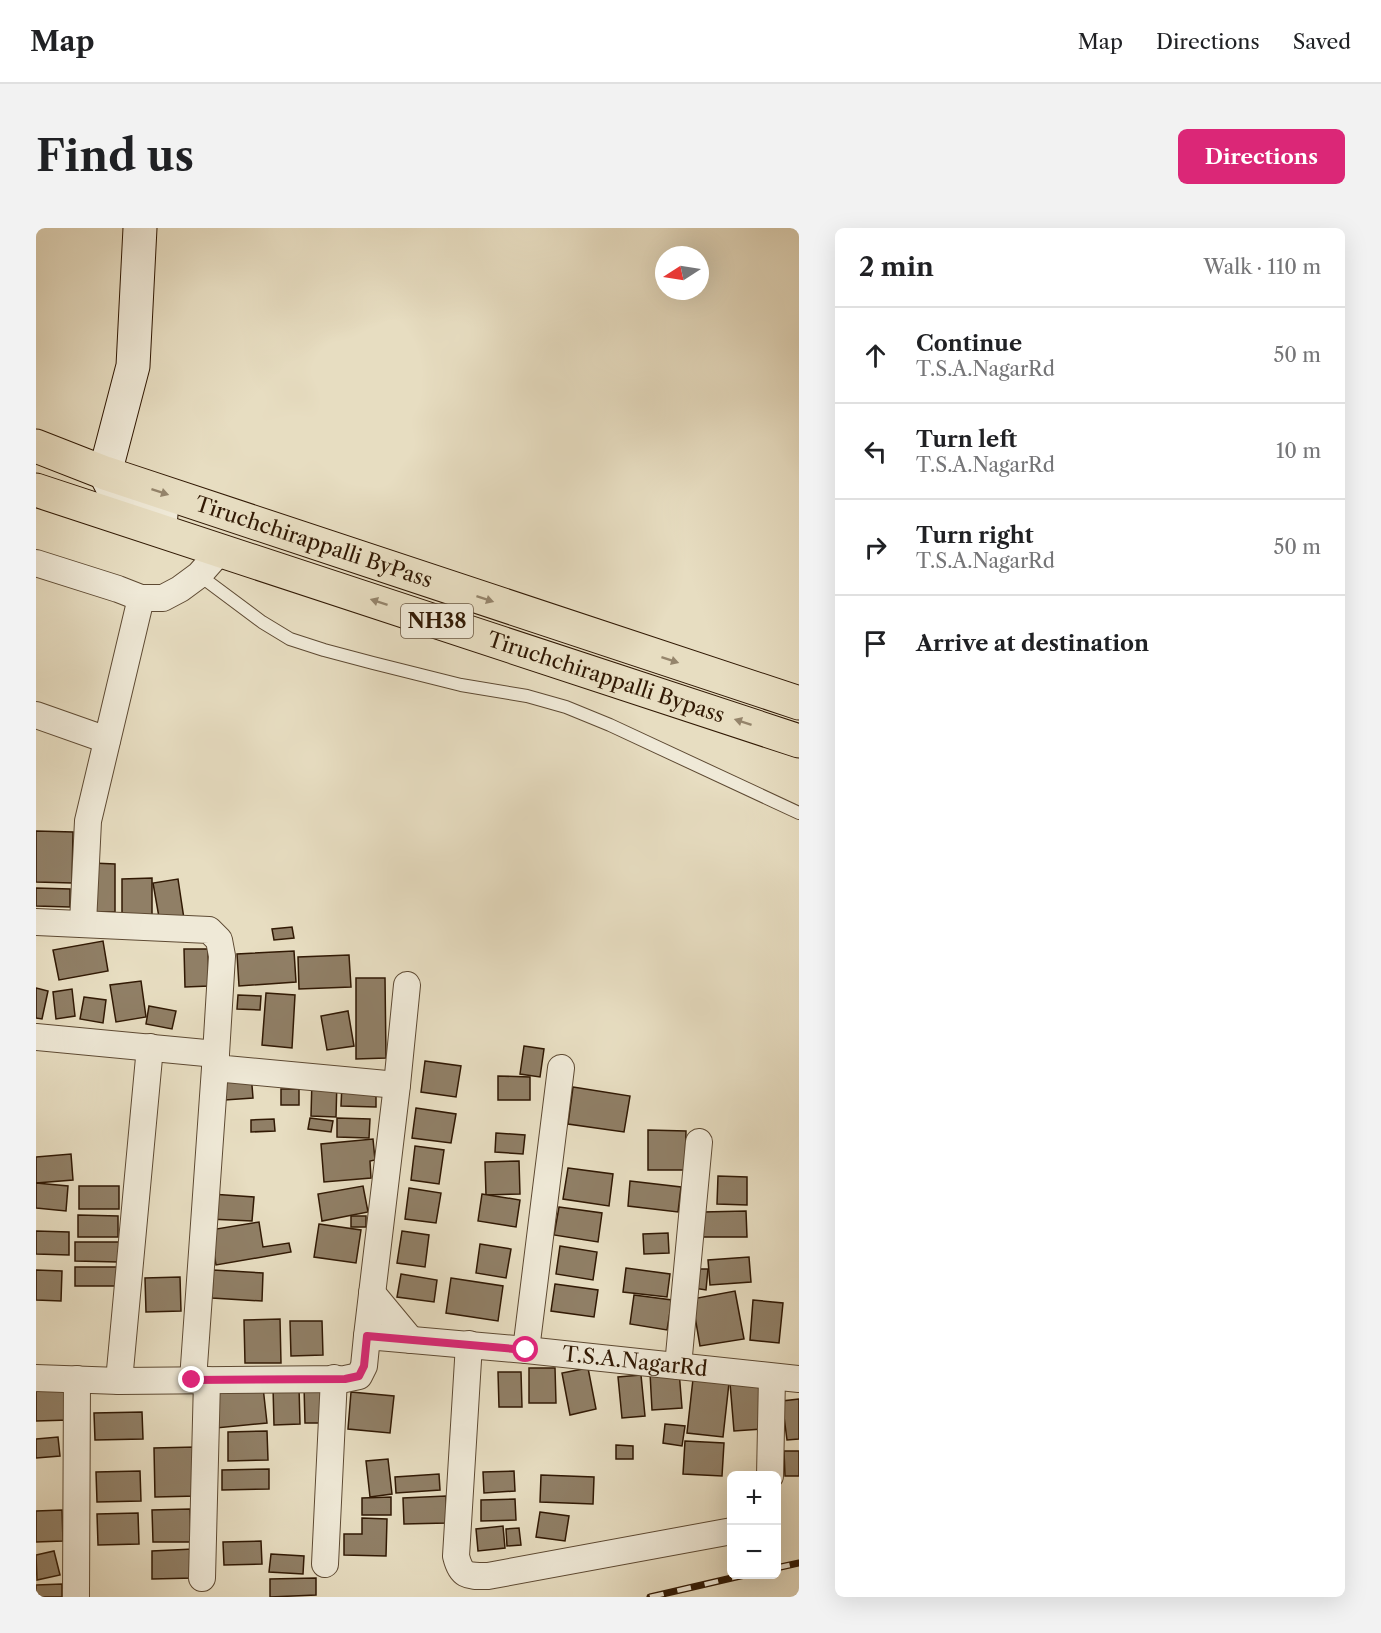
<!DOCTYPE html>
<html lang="en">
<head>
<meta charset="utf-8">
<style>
	:root { --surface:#fff; --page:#f2f2f2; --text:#202124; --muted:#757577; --line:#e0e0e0; --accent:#db2777 }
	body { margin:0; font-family:"Libre Caslon Text",serif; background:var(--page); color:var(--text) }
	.controls { position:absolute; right:18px; bottom:18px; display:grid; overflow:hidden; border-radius:9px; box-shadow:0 6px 24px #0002 }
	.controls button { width:54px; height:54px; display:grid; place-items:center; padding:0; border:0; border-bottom:2px solid var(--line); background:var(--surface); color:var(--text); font:30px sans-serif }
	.compass { position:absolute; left:619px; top:18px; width:54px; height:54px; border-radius:50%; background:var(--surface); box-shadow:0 6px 24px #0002; rotate:258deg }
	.stop { position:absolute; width:18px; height:18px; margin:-14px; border:4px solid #db2777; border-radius:50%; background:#fff }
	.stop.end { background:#db2777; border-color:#fff; box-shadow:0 2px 6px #0008 }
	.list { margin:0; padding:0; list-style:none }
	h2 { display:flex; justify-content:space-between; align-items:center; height:78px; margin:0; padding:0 24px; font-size:26px }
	h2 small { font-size:20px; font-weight:400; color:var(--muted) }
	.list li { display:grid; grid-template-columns:39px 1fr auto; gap:18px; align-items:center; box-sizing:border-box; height:96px; padding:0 24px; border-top:2px solid var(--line) }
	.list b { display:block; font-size:22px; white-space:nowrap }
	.list p { margin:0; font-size:20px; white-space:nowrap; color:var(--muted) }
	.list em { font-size:20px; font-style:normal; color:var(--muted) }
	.icon { flex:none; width:33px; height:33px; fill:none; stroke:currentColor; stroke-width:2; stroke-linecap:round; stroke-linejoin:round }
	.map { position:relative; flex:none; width:763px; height:1369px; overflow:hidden; border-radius:9px }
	header { display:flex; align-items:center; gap:36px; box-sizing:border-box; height:84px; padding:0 30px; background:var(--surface); border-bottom:2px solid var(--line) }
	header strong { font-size:28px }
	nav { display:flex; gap:33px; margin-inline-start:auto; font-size:21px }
	.intro { display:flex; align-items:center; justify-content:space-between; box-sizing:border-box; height:144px; padding:0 36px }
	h1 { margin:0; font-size:42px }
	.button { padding:15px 27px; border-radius:9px; background:var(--accent); color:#fff; font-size:21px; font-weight:700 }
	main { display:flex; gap:36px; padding:0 36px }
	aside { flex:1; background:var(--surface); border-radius:9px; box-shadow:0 6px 24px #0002 }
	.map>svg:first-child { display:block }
	.building { fill:#907f66; stroke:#311904; stroke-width:1.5 }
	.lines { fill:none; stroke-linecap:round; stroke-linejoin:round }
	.lane-casing { stroke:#5e4a33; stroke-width:14 }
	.street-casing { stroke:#5e4a33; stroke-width:28 }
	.secondary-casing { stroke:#311904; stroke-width:35 }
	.highway-casing { stroke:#311904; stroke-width:35 }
	.lane { stroke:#efe9d7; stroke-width:12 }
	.street { stroke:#efe9d7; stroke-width:26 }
	.secondary { stroke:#efe9d7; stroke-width:33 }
	.highway { stroke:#e7ddc1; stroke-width:33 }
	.rail-casing { stroke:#311904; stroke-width:7 }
	.rail { stroke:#efe9d7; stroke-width:4.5; stroke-dasharray:14; stroke-linecap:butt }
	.oneway { fill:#95856c }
	.route { stroke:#db2777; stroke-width:8 }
	.labels { text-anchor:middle; stroke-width:4.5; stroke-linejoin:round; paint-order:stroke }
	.shield { fill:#efe9d7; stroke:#6a5743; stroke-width:1.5 }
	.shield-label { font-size:20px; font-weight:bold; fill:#311904 }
	.street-label { font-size:21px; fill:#311904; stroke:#efe9d7 }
</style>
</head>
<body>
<header>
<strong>Map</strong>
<nav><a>Map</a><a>Directions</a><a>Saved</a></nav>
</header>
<div class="intro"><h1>Find us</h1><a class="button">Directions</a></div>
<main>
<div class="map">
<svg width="763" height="1369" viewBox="0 0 763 1369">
	<rect width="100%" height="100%" fill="#e7ddc1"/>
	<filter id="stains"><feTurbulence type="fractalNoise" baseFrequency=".00333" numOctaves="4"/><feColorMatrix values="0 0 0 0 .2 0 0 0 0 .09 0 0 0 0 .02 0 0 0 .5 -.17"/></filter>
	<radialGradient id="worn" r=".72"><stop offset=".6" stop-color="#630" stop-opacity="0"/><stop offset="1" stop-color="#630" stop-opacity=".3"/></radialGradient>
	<g class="building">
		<path d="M 0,603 L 37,604 L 36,655 L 0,654 Z"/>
		<path d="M 56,635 L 79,636 L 79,684 L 56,684 Z"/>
		<path d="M 116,650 L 116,687 L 86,687 L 86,651 Z"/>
		<path d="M 142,651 L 148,691 L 124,695 L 117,655 Z"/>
		<path d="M 0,660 L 34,661 L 34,679 L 0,678 Z"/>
		<path d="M 256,699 L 258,710 L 238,712 L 236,701 Z"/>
		<path d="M 67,713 L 72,743 L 23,752 L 17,722 Z"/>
		<path d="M 148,721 L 172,721 L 173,758 L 149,759 Z"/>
		<path d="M 258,723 L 260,754 L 203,758 L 201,726 Z"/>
		<path d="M 313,727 L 315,759 L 263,761 L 262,729 Z"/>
		<path d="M 320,750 L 349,750 L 350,830 L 320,831 Z"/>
		<path d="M 105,753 L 110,789 L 80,794 L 74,757 Z"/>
		<path d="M 0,760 L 12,763 L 6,791 L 0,790 Z"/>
		<path d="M 36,761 L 39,788 L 20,791 L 17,764 Z"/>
		<path d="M 230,765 L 259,767 L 256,820 L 226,817 Z"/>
		<path d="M 202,767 L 225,768 L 224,782 L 201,781 Z"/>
		<path d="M 48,769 L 70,772 L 67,795 L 44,791 Z"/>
		<path d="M 113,778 L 140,783 L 136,801 L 110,796 Z"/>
		<path d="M 312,783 L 318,818 L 291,822 L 285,788 Z"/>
		<path d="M 488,818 L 508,821 L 504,849 L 484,846 Z"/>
		<path d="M 389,833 L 425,838 L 420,869 L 385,864 Z"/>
		<path d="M 215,845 L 217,870 L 189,872 L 187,847 Z"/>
		<path d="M 462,848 L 494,849 L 494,872 L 462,872 Z"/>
		<path d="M 276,851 L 301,852 L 300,889 L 275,888 Z"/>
		<path d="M 306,856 L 340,857 L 340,879 L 305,878 Z"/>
		<path d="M 537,859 L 594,868 L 588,904 L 532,896 Z"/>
		<rect x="245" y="861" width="18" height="16"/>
		<path d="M 380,880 L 420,886 L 415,915 L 376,910 Z"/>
		<path d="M 274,890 L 297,893 L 295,904 L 272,901 Z"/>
		<path d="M 301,890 L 334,891 L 333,910 L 301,909 Z"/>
		<path d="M 238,891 L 239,903 L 215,904 L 215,892 Z"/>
		<path d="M 612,902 L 650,903 L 649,942 L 612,942 Z"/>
		<path d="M 460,905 L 489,907 L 487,926 L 459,924 Z"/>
		<path d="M 337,911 L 339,932 L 334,933 L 335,950 L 288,954 L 285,916 Z"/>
		<path d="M 379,918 L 408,922 L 403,956 L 375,952 Z"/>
		<path d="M 35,926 L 37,952 L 0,955 L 0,929 Z"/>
		<path d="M 483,933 L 484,966 L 450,967 L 449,934 Z"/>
		<path d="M 532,940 L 577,946 L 573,978 L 527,971 Z"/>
		<path d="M 682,948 L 711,949 L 711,977 L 681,976 Z"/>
		<path d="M 594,953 L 645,959 L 642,984 L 592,978 Z"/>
		<path d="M 0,955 L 32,958 L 30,983 L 0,980 Z"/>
		<rect x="43" y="958" width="40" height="23"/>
		<path d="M 327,958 L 332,984 L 286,993 L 282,966 Z"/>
		<path d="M 373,960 L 405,965 L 400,995 L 369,991 Z"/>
		<path d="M 175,966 L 218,969 L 216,993 L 173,991 Z"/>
		<path d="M 446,966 L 484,972 L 480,999 L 442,993 Z"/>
		<path d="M 523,979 L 566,985 L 562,1014 L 518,1007 Z"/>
		<path d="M 710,983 L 711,1009 L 667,1009 L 667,984 Z"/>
		<path d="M 42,987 L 82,988 L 82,1009 L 42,1009 Z"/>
		<rect x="315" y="988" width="15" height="11"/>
		<path d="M 223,994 L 227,1019 L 253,1015 L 255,1024 L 180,1037 L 174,1002 Z"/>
		<path d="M 283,996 L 325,1002 L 320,1035 L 278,1029 Z"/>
		<path d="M 0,1003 L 33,1004 L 33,1027 L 0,1026 Z"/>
		<path d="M 366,1003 L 393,1007 L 389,1039 L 361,1035 Z"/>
		<path d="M 632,1005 L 633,1025 L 608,1026 L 607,1006 Z"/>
		<path d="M 39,1014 L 83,1014 L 82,1034 L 39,1033 Z"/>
		<path d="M 444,1016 L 475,1021 L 470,1050 L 440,1045 Z"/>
		<path d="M 524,1018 L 561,1024 L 557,1052 L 520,1046 Z"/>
		<path d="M 713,1029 L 715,1054 L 674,1057 L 672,1032 Z"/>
		<path d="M 39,1039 L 83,1039 L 82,1058 L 39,1058 Z"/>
		<path d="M 590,1040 L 634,1046 L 631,1069 L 587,1064 Z"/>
		<path d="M 659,1041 L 672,1041 L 670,1062 L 658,1060 Z"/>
		<path d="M 0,1042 L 26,1043 L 25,1073 L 0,1072 Z"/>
		<path d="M 177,1042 L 227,1045 L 226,1073 L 176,1070 Z"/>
		<path d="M 365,1046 L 401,1052 L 398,1074 L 361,1069 Z"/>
		<path d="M 144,1049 L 145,1083 L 110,1084 L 109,1050 Z"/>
		<path d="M 415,1050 L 467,1058 L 462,1093 L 410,1085 Z"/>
		<path d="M 519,1056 L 562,1062 L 558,1089 L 515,1083 Z"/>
		<path d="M 699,1063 L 708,1111 L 664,1118 L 656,1071 Z"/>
		<path d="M 598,1067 L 636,1072 L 631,1102 L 594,1096 Z"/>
		<path d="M 717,1072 L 747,1075 L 743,1115 L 714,1112 Z"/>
		<path d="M 244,1091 L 245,1135 L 209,1135 L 208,1092 Z"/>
		<path d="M 254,1093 L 286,1093 L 287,1127 L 255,1128 Z"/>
		<path d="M 493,1140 L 519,1140 L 520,1175 L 493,1175 Z"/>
		<path d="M 552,1140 L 560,1181 L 534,1187 L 526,1145 Z"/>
		<path d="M 643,1143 L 646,1180 L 616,1182 L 614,1145 Z"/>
		<path d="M 462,1144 L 485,1144 L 486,1179 L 463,1179 Z"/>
		<path d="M 605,1147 L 609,1188 L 586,1190 L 582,1149 Z"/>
		<path d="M 657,1151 L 693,1155 L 687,1209 L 651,1205 Z"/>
		<path d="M 722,1152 L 726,1201 L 698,1203 L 694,1155 Z"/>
		<path d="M 285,1157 L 286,1195 L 269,1195 L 268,1158 Z"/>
		<path d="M 227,1159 L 231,1195 L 180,1200 L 176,1164 Z"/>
		<path d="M 237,1159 L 263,1159 L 264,1196 L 238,1197 Z"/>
		<path d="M 0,1161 L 32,1161 L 33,1192 L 0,1193 Z"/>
		<path d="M 315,1164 L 358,1168 L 354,1205 L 312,1201 Z"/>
		<path d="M 763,1171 L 763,1211 L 751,1212 L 746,1173 Z"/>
		<path d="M 106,1184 L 107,1211 L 59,1212 L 58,1185 Z"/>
		<path d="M 629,1196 L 649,1198 L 646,1218 L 627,1215 Z"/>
		<path d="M 231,1203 L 232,1232 L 192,1233 L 192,1204 Z"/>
		<path d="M 22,1209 L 24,1228 L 0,1230 L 0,1211 Z"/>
		<path d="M 649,1213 L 688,1215 L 686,1248 L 647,1246 Z"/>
		<path d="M 580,1217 L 597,1218 L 597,1231 L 580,1231 Z"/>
		<path d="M 160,1219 L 161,1268 L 119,1269 L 118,1220 Z"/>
		<path d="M 748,1223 L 763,1223 L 763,1248 L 749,1248 Z"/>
		<path d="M 352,1231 L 356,1266 L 334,1269 L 330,1233 Z"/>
		<path d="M 233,1241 L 233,1261 L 186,1262 L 186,1242 Z"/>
		<path d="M 104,1243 L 105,1273 L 61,1274 L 60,1244 Z"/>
		<path d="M 478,1243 L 479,1263 L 448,1265 L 447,1244 Z"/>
		<path d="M 403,1246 L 404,1262 L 360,1265 L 359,1249 Z"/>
		<path d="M 505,1247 L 558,1249 L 557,1276 L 504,1274 Z"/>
		<path d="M 410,1268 L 411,1295 L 368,1296 L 367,1270 Z"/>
		<path d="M 355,1269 L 355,1287 L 326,1287 L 326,1270 Z"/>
		<path d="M 479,1271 L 480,1292 L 445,1293 L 445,1272 Z"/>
		<path d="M 154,1281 L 155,1314 L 117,1314 L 116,1282 Z"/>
		<path d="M 26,1282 L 27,1313 L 0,1314 L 0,1283 Z"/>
		<path d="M 504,1284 L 533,1288 L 529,1313 L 500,1309 Z"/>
		<path d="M 102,1285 L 103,1316 L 62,1317 L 61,1286 Z"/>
		<path d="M 326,1290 L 351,1291 L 350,1328 L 308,1327 L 308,1306 L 326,1306 Z"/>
		<path d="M 467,1298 L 469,1320 L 442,1323 L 440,1301 Z"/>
		<path d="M 483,1300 L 485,1317 L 471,1318 L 470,1301 Z"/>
		<path d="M 225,1313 L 226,1336 L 188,1337 L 187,1314 Z"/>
		<path d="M 157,1321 L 158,1350 L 116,1351 L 116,1323 Z"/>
		<path d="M 18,1323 L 24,1347 L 1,1352 L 0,1327 Z"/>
		<path d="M 235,1326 L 268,1328 L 267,1346 L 233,1344 Z"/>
		<path d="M 280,1350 L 280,1367 L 234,1369 L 234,1351 Z"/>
		<path d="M 26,1356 L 26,1369 L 0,1369 L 0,1357 Z"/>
	</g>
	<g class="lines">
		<g class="lane-casing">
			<path id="lane" d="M 163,347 L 226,394 L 254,411 L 288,422 L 337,435 L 425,457 L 491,468 L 530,479 L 574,497 L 763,585"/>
		</g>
		<g class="street-casing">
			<g id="street">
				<path d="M 0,335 L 82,361 L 105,370 L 127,370 L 144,361 L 163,347 L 185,322"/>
				<path d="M 0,487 L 71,512"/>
				<path d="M 0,694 L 173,702 L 183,712 L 186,728 L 180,826"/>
				<path d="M 47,695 L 52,593 L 105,370"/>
				<path d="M 0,809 L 180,826 L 179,840 L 361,857"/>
				<path d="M 336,1065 L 375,1112"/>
				<path d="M 331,1108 L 361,857 L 371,757"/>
				<path d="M 433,1116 L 420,1328 C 425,1349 432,1348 452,1348 L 696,1303"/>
				<path d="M 490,1122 L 525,840"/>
				<path d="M 642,1138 L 663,914"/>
				<path id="s1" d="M 0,1150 L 83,1153 L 309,1151 L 323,1148 L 328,1138 L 331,1108 L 490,1122 L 763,1151"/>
				<path d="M 157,1152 L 179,840"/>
				<path d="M 83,1153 L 114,819"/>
				<path d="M 734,1248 L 736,1149"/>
				<path d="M 289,1336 L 298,1150"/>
				<path d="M 166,1350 L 171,1152"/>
				<path d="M 40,1369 L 41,1151"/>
			</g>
		</g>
		<g class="secondary-casing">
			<path id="secondary" d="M 104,0 L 97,138 L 69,245 L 84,274 L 125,287"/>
		</g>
		<g class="highway-casing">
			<g id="highway">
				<path id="s2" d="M 0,218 L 69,245 L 763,475"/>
				<path id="s3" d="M 0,262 L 763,513"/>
			</g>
		</g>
		<use href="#lane" class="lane"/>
		<use href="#street" class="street"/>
		<use href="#secondary" class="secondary"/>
		<use href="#highway" class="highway"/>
		<g class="rail-casing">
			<g id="rail">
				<path d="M 740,1340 L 763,1335"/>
				<path d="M 614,1369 L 713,1346"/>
			</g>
		</g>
		<use href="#rail" class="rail"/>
	</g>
	<defs><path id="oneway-solid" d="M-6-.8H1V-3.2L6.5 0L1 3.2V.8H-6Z" transform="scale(1.5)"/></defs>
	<g class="oneway">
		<use href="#oneway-solid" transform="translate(124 264) rotate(18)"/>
		<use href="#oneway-solid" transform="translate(449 371) rotate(18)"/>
		<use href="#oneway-solid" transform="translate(343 374) rotate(-162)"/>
		<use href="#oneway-solid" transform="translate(634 432) rotate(18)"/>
		<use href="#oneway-solid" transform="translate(707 494) rotate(-162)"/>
	</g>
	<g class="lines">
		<path class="route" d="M 156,1152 L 309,1151 L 323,1148 L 328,1138 L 331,1108 L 490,1122"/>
	</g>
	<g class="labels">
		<rect class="shield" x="365" y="376" width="72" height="34" rx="4.5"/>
		<g class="shield-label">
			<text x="401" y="400">NH38</text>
		</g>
		<g class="street-label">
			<text dy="7" stroke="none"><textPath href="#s2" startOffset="294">Tiruchchirappalli ByPass</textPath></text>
			<text dy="7" stroke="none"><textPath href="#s3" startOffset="600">Tiruchchirappalli Bypass</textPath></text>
			<text dy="7" stroke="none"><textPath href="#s1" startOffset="634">T.S.A.NagarRd</textPath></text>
		</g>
	</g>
	<rect width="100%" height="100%" filter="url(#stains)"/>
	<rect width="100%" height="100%" fill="url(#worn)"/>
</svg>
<div class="controls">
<button>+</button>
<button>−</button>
</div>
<svg class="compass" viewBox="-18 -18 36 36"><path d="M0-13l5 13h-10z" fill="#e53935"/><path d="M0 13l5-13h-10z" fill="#757577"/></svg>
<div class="stop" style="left:490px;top:1122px"></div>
<div class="stop end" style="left:156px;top:1152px"></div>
</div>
<aside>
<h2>2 min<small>Walk · 110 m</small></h2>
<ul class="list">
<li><svg class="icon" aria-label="ahead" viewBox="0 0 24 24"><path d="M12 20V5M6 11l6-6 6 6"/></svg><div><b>Continue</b><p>T.S.A.NagarRd</p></div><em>50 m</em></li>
<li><svg class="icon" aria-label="left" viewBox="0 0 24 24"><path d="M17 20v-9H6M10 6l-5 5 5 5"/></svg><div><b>Turn left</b><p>T.S.A.NagarRd</p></div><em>10 m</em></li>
<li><svg class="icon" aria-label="right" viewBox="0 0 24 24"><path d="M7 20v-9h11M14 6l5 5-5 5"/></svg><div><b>Turn right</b><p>T.S.A.NagarRd</p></div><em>50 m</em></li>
<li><svg class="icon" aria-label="arrive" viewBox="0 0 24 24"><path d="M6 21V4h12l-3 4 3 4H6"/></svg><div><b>Arrive at destination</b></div></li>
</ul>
</aside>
</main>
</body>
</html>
